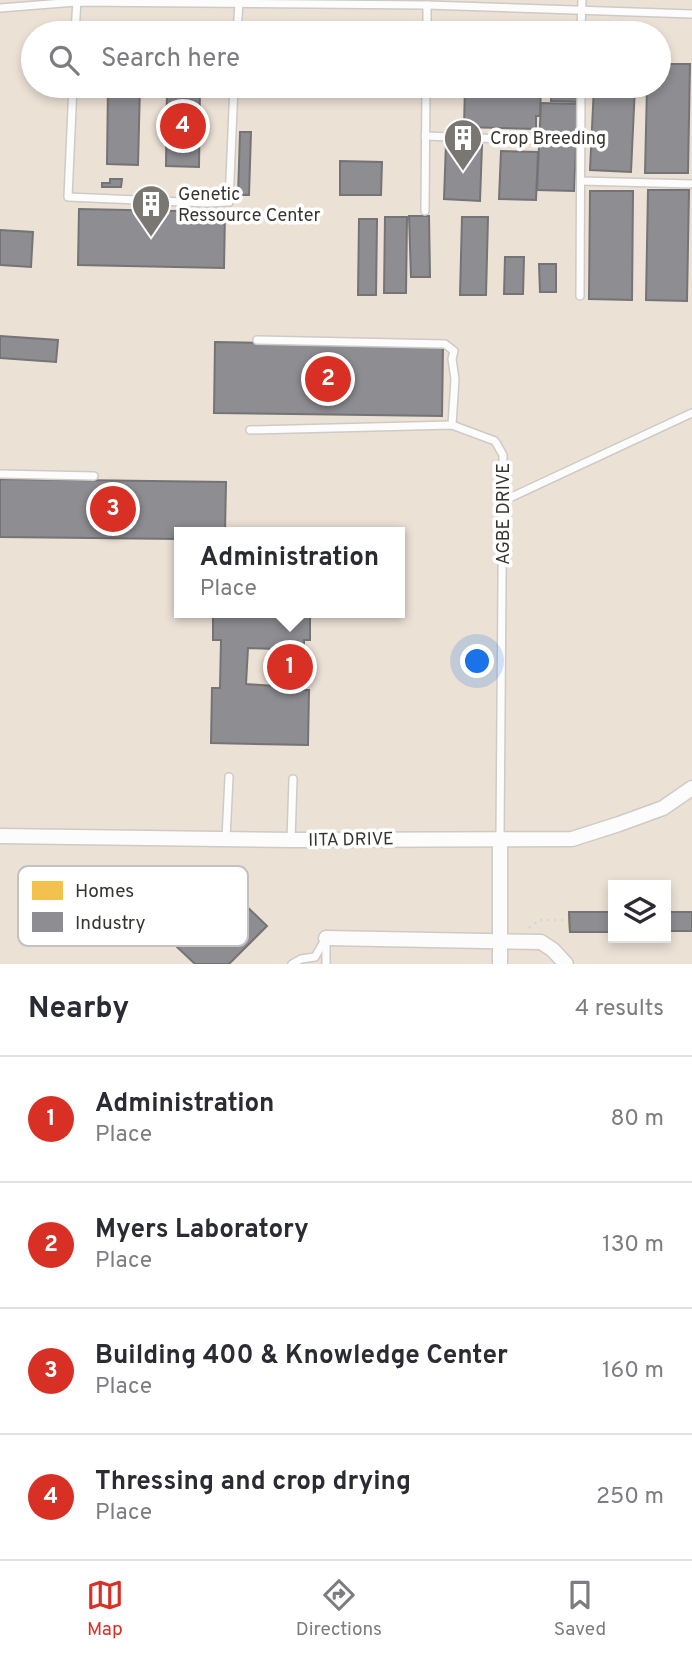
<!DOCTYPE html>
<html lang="en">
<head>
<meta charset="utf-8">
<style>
	:root { --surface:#fff; --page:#f2f2f3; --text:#2b2b33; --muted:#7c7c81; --line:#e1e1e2; --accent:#d93025 }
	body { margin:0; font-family:Overpass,sans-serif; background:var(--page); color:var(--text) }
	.controls { position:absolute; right:21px; bottom:21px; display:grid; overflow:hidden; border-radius:0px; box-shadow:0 4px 10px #0003 }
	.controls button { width:63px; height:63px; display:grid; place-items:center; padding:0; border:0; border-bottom:2px solid var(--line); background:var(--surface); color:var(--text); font:35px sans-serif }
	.you { position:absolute; left:478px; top:662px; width:24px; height:24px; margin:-18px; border:5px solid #fff; border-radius:50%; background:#1a73e8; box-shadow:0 0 0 10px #1a73e833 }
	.badge { display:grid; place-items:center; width:46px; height:46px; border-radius:50%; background:var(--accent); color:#fff; font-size:23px; font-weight:700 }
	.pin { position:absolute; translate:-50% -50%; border:4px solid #fff; box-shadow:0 2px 7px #0006 }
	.popup { position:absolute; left:174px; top:527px; width:231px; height:91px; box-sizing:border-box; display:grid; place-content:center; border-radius:0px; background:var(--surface); filter:drop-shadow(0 2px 5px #0005); font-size:23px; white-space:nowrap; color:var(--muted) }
	.popup b { font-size:26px; color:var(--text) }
	.popup::after { content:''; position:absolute; left:50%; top:100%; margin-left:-14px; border:14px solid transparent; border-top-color:var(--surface) }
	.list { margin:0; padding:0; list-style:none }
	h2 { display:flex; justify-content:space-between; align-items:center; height:91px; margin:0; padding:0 28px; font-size:30px }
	h2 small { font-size:23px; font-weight:400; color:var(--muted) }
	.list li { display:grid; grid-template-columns:46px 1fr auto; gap:21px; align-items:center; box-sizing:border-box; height:126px; padding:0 28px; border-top:2px solid var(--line) }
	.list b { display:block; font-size:26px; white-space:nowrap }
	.list p { margin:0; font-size:23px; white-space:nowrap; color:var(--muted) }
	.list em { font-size:23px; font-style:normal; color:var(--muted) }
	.icon { flex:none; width:38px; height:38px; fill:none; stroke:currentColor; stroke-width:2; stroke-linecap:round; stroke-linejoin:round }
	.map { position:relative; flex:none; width:692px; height:964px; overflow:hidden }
	.search { position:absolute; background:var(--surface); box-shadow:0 4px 10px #0003; left:21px; right:21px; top:21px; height:77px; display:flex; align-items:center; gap:18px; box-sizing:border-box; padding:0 24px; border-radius:38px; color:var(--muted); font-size:26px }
	.sheet { height:595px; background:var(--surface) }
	nav { display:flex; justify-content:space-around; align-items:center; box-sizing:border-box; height:98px; border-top:2px solid var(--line); background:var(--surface); font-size:19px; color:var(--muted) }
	nav a { display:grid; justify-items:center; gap:4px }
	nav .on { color:var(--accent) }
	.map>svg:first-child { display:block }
	.industrial { fill:#ece1d5; fill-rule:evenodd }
	.homes { fill:#f2c14e; stroke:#ba9745; stroke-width:2 }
	.industry { fill:#8d8d92; stroke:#747375; stroke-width:2; fill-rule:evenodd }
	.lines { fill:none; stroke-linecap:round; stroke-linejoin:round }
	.service-casing { stroke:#cecac6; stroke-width:10 }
	.minor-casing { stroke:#cecac6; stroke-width:17 }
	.path { stroke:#d7d5d4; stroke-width:2.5; stroke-dasharray:2 5; stroke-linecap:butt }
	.service { stroke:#fdfcfc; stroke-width:7 }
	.minor { stroke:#fdfcfc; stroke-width:14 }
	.labels { text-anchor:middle; stroke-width:7; stroke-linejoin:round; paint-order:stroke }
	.poi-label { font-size:18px; fill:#383531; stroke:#fff; text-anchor:start }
	.street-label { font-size:18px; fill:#383531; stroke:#fff }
	.key { fill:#fff; stroke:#c3c2c1; stroke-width:2 }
	.key-label { font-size:19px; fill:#383531 }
</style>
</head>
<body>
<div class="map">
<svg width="692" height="964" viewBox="0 0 692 964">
	<rect width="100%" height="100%" fill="#f4eee9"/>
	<path class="industrial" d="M 0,0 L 692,0 L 692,964 L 0,964 ZM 33,33 L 659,33 L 659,86 L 33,86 ZM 180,532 L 400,532 L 400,613 L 180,613 ZM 613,885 L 666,885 L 666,938 L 613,938 Z"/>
	<g class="homes">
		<path d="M 569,912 L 613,912 L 613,932 L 570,932 Z"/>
		<rect x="666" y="912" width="26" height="19"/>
	</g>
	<g class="industry">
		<path d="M 659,64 L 690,64 L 688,173 L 645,173 L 647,86 L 659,86 Z"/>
		<path d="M 108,86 L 140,86 L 138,165 L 107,164 Z"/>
		<path d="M 167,86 L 200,86 L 199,167 L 166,166 Z"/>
		<path d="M 465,86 L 541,86 L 540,116 L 536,116 L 536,129 L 464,127 Z"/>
		<path d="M 552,86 L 578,86 L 578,102 L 551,101 Z"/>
		<path d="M 594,86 L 635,86 L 631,172 L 590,170 Z"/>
		<path d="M 541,103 L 578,104 L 574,191 L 537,190 Z"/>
		<path d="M 240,132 L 251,132 L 249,195 L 238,195 Z"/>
		<path d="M 446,143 L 482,145 L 480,201 L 444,199 Z"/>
		<path d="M 501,151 L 538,152 L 536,200 L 499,199 Z"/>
		<path d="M 340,161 L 382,162 L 381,195 L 340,195 Z"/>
		<path d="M 110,179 L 122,179 L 121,187 L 102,187 L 102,183 L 110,183 Z"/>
		<path d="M 648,190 L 689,190 L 687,301 L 646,300 Z"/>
		<path d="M 590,191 L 633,191 L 632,300 L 589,299 Z"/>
		<path d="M 79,209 L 225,212 L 224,268 L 78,265 Z"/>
		<path d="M 409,216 L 429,216 L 430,277 L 411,277 Z"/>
		<path d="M 385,217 L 407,217 L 406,293 L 384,293 Z"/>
		<path d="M 462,217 L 488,217 L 486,295 L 460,295 Z"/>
		<path d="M 359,219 L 377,219 L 376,295 L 358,295 Z"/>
		<path d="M 0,230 L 33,232 L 31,267 L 0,265 Z"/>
		<path d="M 505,257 L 524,257 L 523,294 L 504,294 Z"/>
		<path d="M 539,264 L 556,264 L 556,292 L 540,292 Z"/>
		<path d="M 0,336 L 58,340 L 56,362 L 0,358 Z"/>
		<path d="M 215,342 L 443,346 L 442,416 L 214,413 Z"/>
		<path d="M 0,479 L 226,482 L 225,532 L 180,532 L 180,539 L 0,537 Z"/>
		<path d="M 213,613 L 310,613 L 310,640 L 304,640 L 304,690 L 309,690 L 308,745 L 211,743 L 212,688 L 220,688 L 221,640 L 213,640 ZM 248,648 L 277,649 L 275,686 L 246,684 Z"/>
		<path d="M 212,873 L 267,926 L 229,964 L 195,964 L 157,928 Z"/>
		<path d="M 569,912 L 613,912 L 613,932 L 570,932 Z"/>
		<rect x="666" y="912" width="26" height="19"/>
	</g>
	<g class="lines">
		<g class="service-casing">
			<g id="service">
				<path d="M 0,8 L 76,2 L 427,5 L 692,14"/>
				<path d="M 75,33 L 77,0"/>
				<path d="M 237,33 L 239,3"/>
				<path d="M 427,33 L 427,5"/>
				<path d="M 581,33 L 582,0"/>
				<path d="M 73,86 L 68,197 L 207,203 L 229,202 L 234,86"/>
				<path d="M 425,136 L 530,140"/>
				<path d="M 581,181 L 692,184"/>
				<path d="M 425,211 L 426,86"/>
				<path d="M 580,296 L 581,86"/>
				<path d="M 257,340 L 445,344 L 454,351 L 452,359 L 455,379 L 452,425"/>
				<path d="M 250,430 L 452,425 L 495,441 L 503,455 L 500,838"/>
				<path d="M 0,474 L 94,476"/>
				<path d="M 503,501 L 692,413"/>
				<path d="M 226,838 L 229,777"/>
				<path d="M 291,840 L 293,779"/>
				<path d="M 292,964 L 301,959 L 315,957 L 326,938"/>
				<path d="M 326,964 L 326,940"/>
			</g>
		</g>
		<g class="minor-casing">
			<g id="minor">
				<path d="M 0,836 L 291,840 L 572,839 L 619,824 L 663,808 L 692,788"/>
				<path d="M 326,938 L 541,942 L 553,950 L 566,964"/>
				<path d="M 500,964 L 500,838"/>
			</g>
		</g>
		<path class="path" d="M 529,928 L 539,920 L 564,920"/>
		<use href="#service" class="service"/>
		<use href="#minor" class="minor"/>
	</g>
	<defs>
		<g id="building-pin" transform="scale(2.0125)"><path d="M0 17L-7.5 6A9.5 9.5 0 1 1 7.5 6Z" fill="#7a7671" stroke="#fff"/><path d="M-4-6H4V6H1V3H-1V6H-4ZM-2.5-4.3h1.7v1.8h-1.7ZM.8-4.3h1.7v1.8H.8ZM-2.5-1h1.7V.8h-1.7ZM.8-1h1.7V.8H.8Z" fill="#fff"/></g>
	</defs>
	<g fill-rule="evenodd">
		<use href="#building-pin" x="463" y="138"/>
		<use href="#building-pin" x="151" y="204"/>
	</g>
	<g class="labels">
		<g class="poi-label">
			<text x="490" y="144">Crop Breeding</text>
			<text x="178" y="200">Genetic<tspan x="178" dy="21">Ressource Center</tspan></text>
		</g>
		<g class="street-label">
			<text transform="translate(503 514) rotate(-90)" y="6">AGBE DRIVE</text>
			<text transform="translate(351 839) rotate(-1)" y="6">IITA DRIVE</text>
		</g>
	</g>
	<rect x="18" y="866" width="230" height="80" rx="10" class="key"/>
	<rect x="32" y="881" width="31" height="19" fill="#f2c14e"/>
	<rect x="32" y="912" width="31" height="20" fill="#8d8d92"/>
	<g class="key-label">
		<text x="75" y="897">Homes</text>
		<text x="75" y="929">Industry</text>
	</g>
</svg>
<div class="controls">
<button><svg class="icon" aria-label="layers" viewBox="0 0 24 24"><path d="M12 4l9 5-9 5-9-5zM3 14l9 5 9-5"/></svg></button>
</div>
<div class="you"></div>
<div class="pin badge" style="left:290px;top:667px">1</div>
<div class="popup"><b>Administration</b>Place</div>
<div class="pin badge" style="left:328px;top:379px">2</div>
<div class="pin badge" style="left:113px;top:509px">3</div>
<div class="pin badge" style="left:183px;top:126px">4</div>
<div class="search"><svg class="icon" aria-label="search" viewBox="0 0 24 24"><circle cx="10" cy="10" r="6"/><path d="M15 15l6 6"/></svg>Search here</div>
</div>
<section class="sheet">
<h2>Nearby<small>4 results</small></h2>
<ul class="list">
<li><span class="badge">1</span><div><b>Administration</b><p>Place</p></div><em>80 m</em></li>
<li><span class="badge">2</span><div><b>Myers Laboratory</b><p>Place</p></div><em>130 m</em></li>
<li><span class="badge">3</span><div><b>Building 400 &amp; Knowledge Center</b><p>Place</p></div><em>160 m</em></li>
<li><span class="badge">4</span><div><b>Thressing and crop drying</b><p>Place</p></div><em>250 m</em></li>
</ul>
</section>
<nav>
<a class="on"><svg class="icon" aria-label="map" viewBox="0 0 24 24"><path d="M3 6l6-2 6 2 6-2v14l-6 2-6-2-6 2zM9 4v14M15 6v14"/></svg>Map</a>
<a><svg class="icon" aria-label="directions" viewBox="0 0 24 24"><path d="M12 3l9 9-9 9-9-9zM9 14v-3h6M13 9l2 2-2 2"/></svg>Directions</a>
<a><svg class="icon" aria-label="saved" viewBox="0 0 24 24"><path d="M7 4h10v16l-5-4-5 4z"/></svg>Saved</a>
</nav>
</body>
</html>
